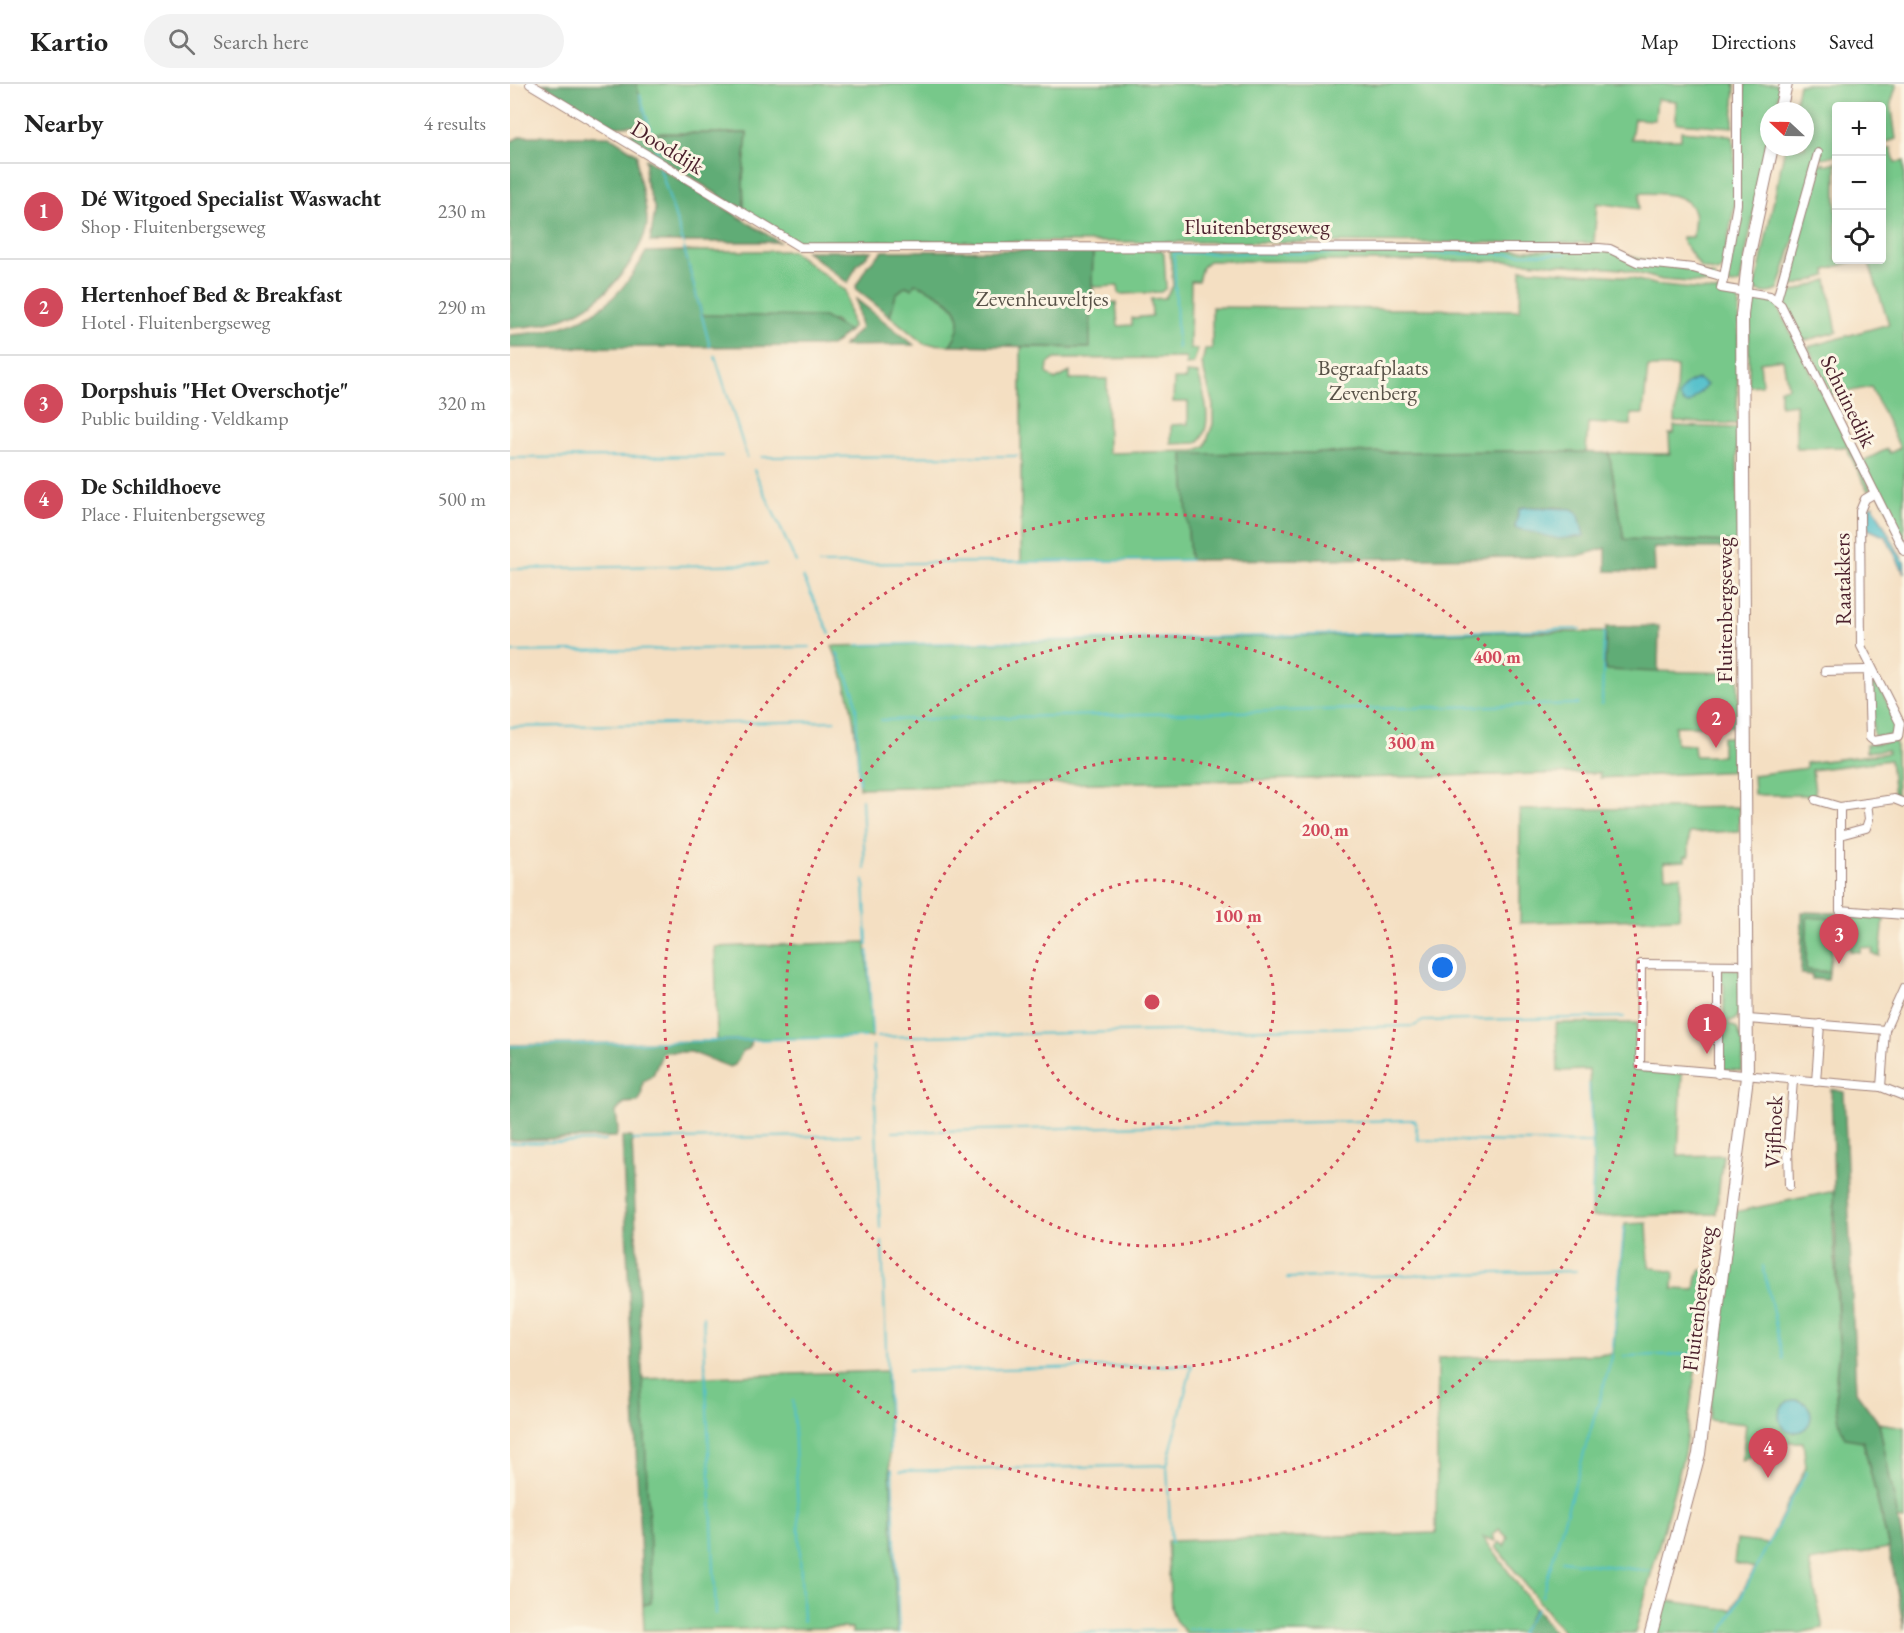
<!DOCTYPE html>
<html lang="en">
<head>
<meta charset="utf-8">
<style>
	:root { --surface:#fff; --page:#f2f2f2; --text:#222; --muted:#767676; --line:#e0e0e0; --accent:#d1495b }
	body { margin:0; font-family:"EB Garamond",serif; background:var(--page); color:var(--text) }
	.controls { position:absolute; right:18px; top:18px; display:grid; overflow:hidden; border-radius:6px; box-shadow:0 3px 9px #0003 }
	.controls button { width:54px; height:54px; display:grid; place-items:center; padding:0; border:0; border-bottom:2px solid var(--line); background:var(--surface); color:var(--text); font:30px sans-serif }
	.compass { position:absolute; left:1250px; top:18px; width:54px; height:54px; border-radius:50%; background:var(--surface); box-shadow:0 3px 9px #0003; rotate:292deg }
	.you { position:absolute; left:933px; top:884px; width:21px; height:21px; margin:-15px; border:4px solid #fff; border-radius:50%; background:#1a73e8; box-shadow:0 0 0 9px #1a73e833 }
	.badge { display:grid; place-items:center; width:39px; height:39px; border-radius:50%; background:var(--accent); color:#fff; font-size:20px; font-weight:700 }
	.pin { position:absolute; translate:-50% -50px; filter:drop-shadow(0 2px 3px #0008) }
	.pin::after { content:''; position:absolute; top:32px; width:21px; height:18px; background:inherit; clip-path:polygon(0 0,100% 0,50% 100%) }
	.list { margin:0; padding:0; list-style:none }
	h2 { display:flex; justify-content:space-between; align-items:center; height:78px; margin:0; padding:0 24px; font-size:26px }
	h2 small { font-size:20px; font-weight:400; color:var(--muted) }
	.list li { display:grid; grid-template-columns:39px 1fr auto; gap:18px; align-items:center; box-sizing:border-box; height:96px; padding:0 24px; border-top:2px solid var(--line) }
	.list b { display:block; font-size:22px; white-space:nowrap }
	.list p { margin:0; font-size:20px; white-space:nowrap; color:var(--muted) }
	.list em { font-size:20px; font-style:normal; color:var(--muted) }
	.icon { flex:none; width:33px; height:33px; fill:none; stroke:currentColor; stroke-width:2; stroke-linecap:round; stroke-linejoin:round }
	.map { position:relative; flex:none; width:1394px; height:1549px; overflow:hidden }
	header { display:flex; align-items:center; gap:36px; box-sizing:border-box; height:84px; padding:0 30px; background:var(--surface); border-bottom:2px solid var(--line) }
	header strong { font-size:28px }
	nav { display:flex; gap:33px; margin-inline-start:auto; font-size:21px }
	.search { width:420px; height:54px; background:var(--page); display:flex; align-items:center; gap:15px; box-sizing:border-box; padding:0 21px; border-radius:33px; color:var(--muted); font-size:22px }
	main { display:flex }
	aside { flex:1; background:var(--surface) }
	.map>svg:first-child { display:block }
	.green { fill:#77c88a; stroke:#60745a; stroke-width:1.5; fill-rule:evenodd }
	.forest { fill:#61ac76; stroke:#566650; stroke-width:1.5; fill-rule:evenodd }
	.water { fill:#52c0cb; stroke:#4e707b; stroke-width:1.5 }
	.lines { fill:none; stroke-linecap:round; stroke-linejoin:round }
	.stream { stroke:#52c0cb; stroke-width:2 }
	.street-casing { stroke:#9f7f76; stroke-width:10 }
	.secondary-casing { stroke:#9f7f76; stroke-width:14 }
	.street { stroke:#fff; stroke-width:8 }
	.secondary { stroke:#fff; stroke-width:12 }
	.ring { fill:none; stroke:#d1495b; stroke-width:3; stroke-dasharray:3 6 }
	.labels { text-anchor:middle; stroke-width:6; stroke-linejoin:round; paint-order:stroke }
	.street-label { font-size:22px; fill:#4a1f2b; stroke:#fcf5e5 }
	.park-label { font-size:22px; fill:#585248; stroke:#fcf5e5 }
	.centre { fill:#d1495b; stroke:#fcf5e5; stroke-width:3 }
	.ring-label { font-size:18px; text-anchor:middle; font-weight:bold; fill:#d1495b; stroke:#fcf5e5; stroke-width:6; stroke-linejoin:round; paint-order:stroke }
</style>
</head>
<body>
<header>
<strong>Kartio</strong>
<div class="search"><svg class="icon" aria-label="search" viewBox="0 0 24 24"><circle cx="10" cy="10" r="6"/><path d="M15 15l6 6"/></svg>Search here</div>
<nav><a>Map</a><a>Directions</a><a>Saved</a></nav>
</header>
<main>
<aside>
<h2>Nearby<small>4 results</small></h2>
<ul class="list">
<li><span class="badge">1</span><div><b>Dé Witgoed Specialist Waswacht</b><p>Shop · Fluitenbergseweg</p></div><em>230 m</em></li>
<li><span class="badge">2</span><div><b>Hertenhoef Bed &amp; Breakfast</b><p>Hotel · Fluitenbergseweg</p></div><em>290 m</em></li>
<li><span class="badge">3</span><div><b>Dorpshuis &quot;Het Overschotje&quot;</b><p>Public building · Veldkamp</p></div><em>320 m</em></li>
<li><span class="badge">4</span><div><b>De Schildhoeve</b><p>Place · Fluitenbergseweg</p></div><em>500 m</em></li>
</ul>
</aside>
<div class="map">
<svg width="1394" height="1549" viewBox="0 0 1394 1549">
	<rect width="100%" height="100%" fill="#fcf5e5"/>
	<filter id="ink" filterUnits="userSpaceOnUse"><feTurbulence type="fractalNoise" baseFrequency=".0167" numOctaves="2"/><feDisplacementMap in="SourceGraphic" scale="12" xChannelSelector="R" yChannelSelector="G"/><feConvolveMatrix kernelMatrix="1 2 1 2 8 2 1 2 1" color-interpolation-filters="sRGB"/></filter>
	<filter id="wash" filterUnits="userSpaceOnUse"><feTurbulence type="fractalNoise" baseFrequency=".008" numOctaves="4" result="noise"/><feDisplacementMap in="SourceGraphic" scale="24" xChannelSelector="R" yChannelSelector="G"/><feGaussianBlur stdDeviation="1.35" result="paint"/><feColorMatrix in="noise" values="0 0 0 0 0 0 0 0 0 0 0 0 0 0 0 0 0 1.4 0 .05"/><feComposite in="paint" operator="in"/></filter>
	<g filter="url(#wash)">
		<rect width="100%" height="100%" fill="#f4dfc2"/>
		<g class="green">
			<path d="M 126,0 L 1225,0 L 1223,43 L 1166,39 L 1166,17 L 1147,15 L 1145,36 L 1124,35 L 1121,55 L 1171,55 L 1171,47 L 1220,51 L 1223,52 L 1227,110 L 1212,185 L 1208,188 L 1191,184 L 1172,156 L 1172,153 L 1183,153 C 1183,146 1186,134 1184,128 C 1177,107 1147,110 1130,109 L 1129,125 L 1087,119 L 1084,159 L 284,157 L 234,127 L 233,94 L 237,49 L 141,49 Z"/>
			<path d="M 1235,0 L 1271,0 L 1265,27 L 1259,27 L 1259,53 L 1230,199 L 1222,201 L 1216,198 L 1229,123 L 1228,41 Z"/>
			<path d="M 1289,0 L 1387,0 L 1381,19 L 1386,55 L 1372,60 L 1372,22 L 1326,22 L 1326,71 L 1313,74 L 1310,72 L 1268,206 C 1259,211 1250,209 1242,204 L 1247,196 L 1275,63 L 1295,63 L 1295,27 L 1283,27 Z"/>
			<path d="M 1381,64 L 1385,79 L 1394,77 L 1394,458 L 1353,377 L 1377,365 L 1380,369 L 1390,364 L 1361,303 L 1322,311 L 1298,263 L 1379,240 L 1358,176 L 1372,176 L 1372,67 Z"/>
			<path d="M 1314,78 L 1314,81 L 1326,78 L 1326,176 L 1348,176 L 1316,186 L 1316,192 L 1278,204 L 1274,202 L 1309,80 Z"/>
			<path d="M 583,166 L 651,166 L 654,170 L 656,204 L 651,208 L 615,210 L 609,210 L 608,202 L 585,203 L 582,200 Z"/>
			<path d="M 660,166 L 1092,166 L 1205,192 L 1204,200 L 1152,196 L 1112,185 L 1001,177 L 699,177 L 692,183 L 688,197 L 681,197 L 680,265 L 688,265 L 683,280 L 676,281 L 676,274 L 545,275 L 538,280 L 537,289 L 545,296 L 560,288 L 560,295 L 597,295 L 598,369 L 685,367 L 695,362 L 703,340 L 703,321 L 692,280 L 695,265 L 702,265 L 702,223 L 1010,226 L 1011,185 L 1110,192 L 1153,202 L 1225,209 L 1229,213 L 1227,340 L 1165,338 L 1167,283 L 1138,283 L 1133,330 L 1121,330 L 1121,341 L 1078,339 L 1076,369 L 1019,367 L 673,370 L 680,476 L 511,478 L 511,263 L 579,264 L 580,221 L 606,218 L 608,242 L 622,241 L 622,234 L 642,232 L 641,215 L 655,214 L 663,202 Z"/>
			<path d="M 175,167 L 282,167 L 336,207 L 342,243 L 339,247 L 335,247 L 325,237 L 192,231 Z"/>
			<path d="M 1317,196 L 1327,248 L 1292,257 L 1272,212 Z"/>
			<path d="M 405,200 C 413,201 419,206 427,210 C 450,222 456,239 440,261 L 414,260 L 380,232 L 386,210 L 396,202 L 402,204 Z"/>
			<path d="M 1248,215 L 1265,218 L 1361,405 L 1358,407 L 1336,363 L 1286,364 L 1286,320 L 1270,322 L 1270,305 L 1278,303 L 1273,275 L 1250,278 L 1252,301 L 1239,302 L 1239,222 Z"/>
			<path d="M 676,289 L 688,290 C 694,309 705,343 687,359 L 661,360 L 661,341 L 678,340 L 678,318 L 663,318 L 664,295 L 676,295 Z"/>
			<path d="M 1164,342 L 1227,344 L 1228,458 L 1114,456 L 1099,369 L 1160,370 L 1159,350 L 1164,350 Z"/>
			<path d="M 996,548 L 1096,548 L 1095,586 L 1228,589 L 1229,642 L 1165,642 L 1166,660 L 1184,661 L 1185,672 L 1212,672 L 1212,653 L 1229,653 L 1230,687 L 1090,694 L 1090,689 L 1078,689 L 349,704 C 347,651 343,611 322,562 Z"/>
			<path d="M 1362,594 L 1365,594 L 1387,639 L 1385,651 L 1365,653 L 1363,649 Z"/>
			<path d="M 1383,657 L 1386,659 L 1387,713 L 1384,713 L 1380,676 L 1302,686 L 1306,714 L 1294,711 L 1244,711 L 1243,691 L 1296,684 L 1296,679 L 1378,669 L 1377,666 L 1356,668 L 1356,661 Z"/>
			<path d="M 1229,723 L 1229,747 L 1179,749 L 1179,772 L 1175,772 L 1175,777 L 1154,778 L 1155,792 L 1171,792 L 1169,834 L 1010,839 L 1010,726 Z"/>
			<path d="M 1329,831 L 1374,835 L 1370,872 L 1362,870 L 1363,865 L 1351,863 L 1350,868 L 1340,867 L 1340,863 L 1324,859 Z"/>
			<path d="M 1297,832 L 1325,835 L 1319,888 L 1296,886 Z"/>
			<path d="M 356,858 L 362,953 L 207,956 L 205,863 Z"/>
			<path d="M 1213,884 L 1232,886 L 1231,922 L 1227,934 L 1221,937 L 1211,936 L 1214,932 L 1214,901 L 1211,897 Z"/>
			<path d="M 1216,938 L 1227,944 L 1231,955 L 1234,956 L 1232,987 L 1211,985 L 1214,947 L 1211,939 Z"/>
			<path d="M 1046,939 L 1127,939 L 1126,986 L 1172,990 L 1168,1072 L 1213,1071 L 1206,1130 L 1082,1133 L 1083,1061 L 1079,986 L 1048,987 Z"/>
			<path d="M 1325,1107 L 1323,1138 L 1329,1263 L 1326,1293 L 1353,1357 L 1379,1464 L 1299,1478 L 1313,1544 L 1289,1549 L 1144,1549 L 1154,1516 L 1222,1526 L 1245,1484 L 1224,1479 L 1227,1456 L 1258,1460 L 1296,1383 L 1293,1358 C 1279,1358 1265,1359 1253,1363 C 1245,1366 1241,1374 1232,1377 L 1236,1340 L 1199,1336 L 1224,1128 ZM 1285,1317 L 1293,1318 L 1294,1344 L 1284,1349 L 1278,1318 Z"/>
			<path d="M 1137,1139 L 1139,1183 L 1164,1188 L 1163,1205 L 1185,1206 L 1187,1192 L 1191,1186 L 1199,1186 L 1174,1370 L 1125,1549 L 1054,1549 L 986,1463 L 990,1458 L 994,1462 L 998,1454 L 989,1445 L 983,1451 L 986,1457 L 973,1453 L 1025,1524 L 1010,1549 L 676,1549 L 665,1536 L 661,1524 L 657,1457 L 926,1449 L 928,1274 L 1103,1270 L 1115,1140 Z"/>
			<path d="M 376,1287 L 387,1549 L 342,1549 L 342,1544 L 134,1546 L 133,1521 L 141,1519 L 142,1510 L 132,1295 Z"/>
			<path d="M 1369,1339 L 1394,1343 L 1394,1436 L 1388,1435 Z"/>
		</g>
		<g class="forest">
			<path d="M 33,0 L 126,0 L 139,41 L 102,42 Z"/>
			<path d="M 237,49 L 233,94 L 234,127 L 112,50 Z"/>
			<path d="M 11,52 L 99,52 L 127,70 C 126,94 137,114 137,138 C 137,150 128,165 122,176 C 91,223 56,241 0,244 L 0,58 Z"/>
			<path d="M 136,75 L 269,158 L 140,158 L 145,126 L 135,96 Z"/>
			<path d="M 583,166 L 582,200 L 585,218 L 580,221 L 580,264 L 440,261 C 456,239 450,222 427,210 C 419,206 413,201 405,200 L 402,205 L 396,202 L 386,210 L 380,232 L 347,206 L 346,202 L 357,182 L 373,167 Z"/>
			<path d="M 175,167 L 192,231 L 314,233 L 339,247 L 321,262 L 0,264 L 0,251 C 66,247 105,227 136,168 Z"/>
			<path d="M 296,167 L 362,167 L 347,181 L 338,199 Z"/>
			<path d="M 346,215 L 404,261 L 333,262 L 351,244 Z"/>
			<path d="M 1019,367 L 1099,369 L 1114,455 L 1228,458 L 1228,464 L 1144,464 L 1145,488 L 1096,487 L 1096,464 L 1068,472 L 1047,473 L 680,476 L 673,370 ZM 1014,423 C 1031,424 1050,421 1066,427 L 1074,452 L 1005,444 L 1009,425 Z"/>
			<path d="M 1149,542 L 1148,588 L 1095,586 L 1096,543 Z"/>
			<path d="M 1292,828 L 1328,829 L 1325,835 L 1297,833 L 1296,886 L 1319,888 L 1318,896 L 1302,895 L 1302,891 L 1291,890 Z"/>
			<path d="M 241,956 L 239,965 L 233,967 L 225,981 L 220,983 L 181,968 L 153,968 L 143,991 L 133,998 L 131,1013 L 128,1018 L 114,1019 L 106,1028 L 108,1046 L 106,1053 L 0,1056 L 0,961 Z"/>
			<path d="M 1321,1005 L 1334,1008 L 1346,1308 L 1369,1339 L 1394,1464 L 1394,1545 L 1379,1464 L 1353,1357 L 1335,1354 C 1322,1328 1326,1292 1329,1263 Z"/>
			<path d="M 112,1053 L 121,1053 L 122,1056 L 142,1510 L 141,1519 L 133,1521 Z"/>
			<path d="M 1025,1524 L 1044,1549 L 1010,1549 Z"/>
		</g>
		<g class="water">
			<path d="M 1188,295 L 1197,301 L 1179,320 L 1174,319 L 1169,313 C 1172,302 1178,298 1188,295 Z"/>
			<path d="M 1363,421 L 1394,479 L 1394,489 L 1376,453 L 1358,445 L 1359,423 Z"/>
			<path d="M 1014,423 L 1062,425 L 1069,431 L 1074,452 L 1048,455 L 1005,444 L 1009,425 Z"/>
			<circle cx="1285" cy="1332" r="16"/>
		</g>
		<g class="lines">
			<g class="stream">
				<path d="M 130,11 L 149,74"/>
				<path d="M 149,81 L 174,161"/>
				<path d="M 174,164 L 200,263"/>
				<path d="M 668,265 L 664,169 L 1056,170"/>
				<path d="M 205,272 L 237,373"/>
				<path d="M 252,373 L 507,372"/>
				<path d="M 0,374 L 212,372"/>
				<path d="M 244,386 L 286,478"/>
				<path d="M 309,480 L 680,476"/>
				<path d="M 0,485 L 257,480"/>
				<path d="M 293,493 L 320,550"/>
				<path d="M 347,561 L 1070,545"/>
				<path d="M 0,568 L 300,563"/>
				<path d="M 327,569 L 344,609 L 346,624 L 349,699"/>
				<path d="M 1092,620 L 1094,548"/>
				<path d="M 371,636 L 1068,620"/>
				<path d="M 0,643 L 325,637"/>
				<path d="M 352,715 L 355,785"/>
				<path d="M 354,796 L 357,860"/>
				<path d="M 358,867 L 362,951"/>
				<path d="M 367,953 L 904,942 L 913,937 L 1114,933"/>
				<path d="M 0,962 L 356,953"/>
				<path d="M 363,962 L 370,1144"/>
				<path d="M 1079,1000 L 1084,1085 L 1081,1124"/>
				<path d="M 383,1048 L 897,1036 L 905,1036 L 908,1056 L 1080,1059"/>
				<path d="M 122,1056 L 351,1051"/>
				<path d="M 0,1059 L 95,1057"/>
				<path d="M 372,1157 L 380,1369"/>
				<path d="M 1253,1182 L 1273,1275"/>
				<path d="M 777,1194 L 1066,1187"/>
				<path d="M 193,1232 L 206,1530"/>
				<path d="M 1114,1272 L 1186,1270"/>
				<path d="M 397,1287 L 682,1281 L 657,1381 L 661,1459"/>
				<path d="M 283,1317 L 293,1537"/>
				<path d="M 382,1385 L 389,1549"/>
				<path d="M 390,1387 L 657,1381"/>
				<path d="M 1052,1477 L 1140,1487"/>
				<path d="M 1032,1512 L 1102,1273 L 1114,1143"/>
				<path d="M 678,1545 L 733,1546 L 748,1549"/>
				<path d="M 554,1549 L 664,1546"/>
				<path d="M 1010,1549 L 1027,1524"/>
				<path d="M 1212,1549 L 1296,1388"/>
			</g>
		</g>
	</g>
	<g filter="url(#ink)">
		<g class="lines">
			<g class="street-casing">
				<g id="street">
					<path d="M 20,0 L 290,163 L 1089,164 L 1100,165 L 1127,178 L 1183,184 L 1214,193 L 1211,204 L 1260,212 L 1271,221 L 1394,467"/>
					<path d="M 1214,193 L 1227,120 L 1227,0"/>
					<path d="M 1267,215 L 1308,69"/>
					<path d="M 1362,585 L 1358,591 L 1360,654 L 1364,657 L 1388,653 L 1390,639 L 1351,562 L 1350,427 L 1355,415 L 1365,409"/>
					<path d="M 1315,587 L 1356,586 L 1360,588"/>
					<path d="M 1306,716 L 1330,723 L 1384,715 L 1394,719"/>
					<path d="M 1330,723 L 1330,826 L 1394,831"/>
					<path d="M 1330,751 L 1356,744 L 1359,735 L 1357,719"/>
					<path d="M 1208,881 L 1208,990"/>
					<path d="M 1237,881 L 1131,880 L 1130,982 L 1371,1003 L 1394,1012"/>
					<path d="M 1238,935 L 1375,946"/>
					<path d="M 1306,998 L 1310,940"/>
					<path d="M 1371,1003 L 1375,946 L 1394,904"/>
					<path d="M 1279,1102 L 1278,1063 L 1283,996"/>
				</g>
			</g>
			<g class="secondary-casing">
				<g id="secondary">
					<path d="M 1270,27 L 1276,0"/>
					<path d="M 1141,1549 L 1189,1370 L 1237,993 L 1232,231 L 1239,170 L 1262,63"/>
				</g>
			</g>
			<use href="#street" class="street"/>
			<use href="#secondary" class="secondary"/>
		</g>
	</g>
	<g class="ring">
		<circle cx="642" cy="918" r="122"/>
		<circle cx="642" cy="918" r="244"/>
		<circle cx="642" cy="918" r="366"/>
		<circle cx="642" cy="918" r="488"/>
	</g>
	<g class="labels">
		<g class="street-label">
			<text transform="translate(158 63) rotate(32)" y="8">Dooddijk</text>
			<text x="747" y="150">Fluitenbergseweg</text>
			<text transform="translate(1339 317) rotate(64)" y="8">Schuinedijk</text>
			<text transform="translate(1332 495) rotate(-91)" y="8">Raatakkers</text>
			<text transform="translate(1214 526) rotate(-90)" y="8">Fluitenbergseweg</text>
			<text transform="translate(1263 1048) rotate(-88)" y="8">Vijfhoek</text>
			<text transform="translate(1188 1215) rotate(-83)" y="8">Fluitenbergseweg</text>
		</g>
		<g class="park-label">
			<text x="532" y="222">Zevenheuveltjes</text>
			<text x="863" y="291">Begraafplaats<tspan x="863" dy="25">Zevenberg</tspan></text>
		</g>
	</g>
	<circle cx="642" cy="918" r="9" class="centre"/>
	<g class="ring-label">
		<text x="987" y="579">400 m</text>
		<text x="901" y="665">300 m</text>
		<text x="815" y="752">200 m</text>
		<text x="728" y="838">100 m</text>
	</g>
</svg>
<div class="controls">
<button>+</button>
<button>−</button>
<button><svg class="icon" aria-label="locate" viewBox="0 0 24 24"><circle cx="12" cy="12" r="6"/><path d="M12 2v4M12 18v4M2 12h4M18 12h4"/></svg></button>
</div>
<svg class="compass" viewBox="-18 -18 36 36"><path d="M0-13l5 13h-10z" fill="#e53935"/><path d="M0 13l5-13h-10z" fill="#767676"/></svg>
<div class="you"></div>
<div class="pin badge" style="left:1197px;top:970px">1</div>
<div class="pin badge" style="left:1206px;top:664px">2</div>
<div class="pin badge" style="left:1329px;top:880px">3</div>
<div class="pin badge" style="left:1258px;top:1394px">4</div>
</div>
</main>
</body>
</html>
